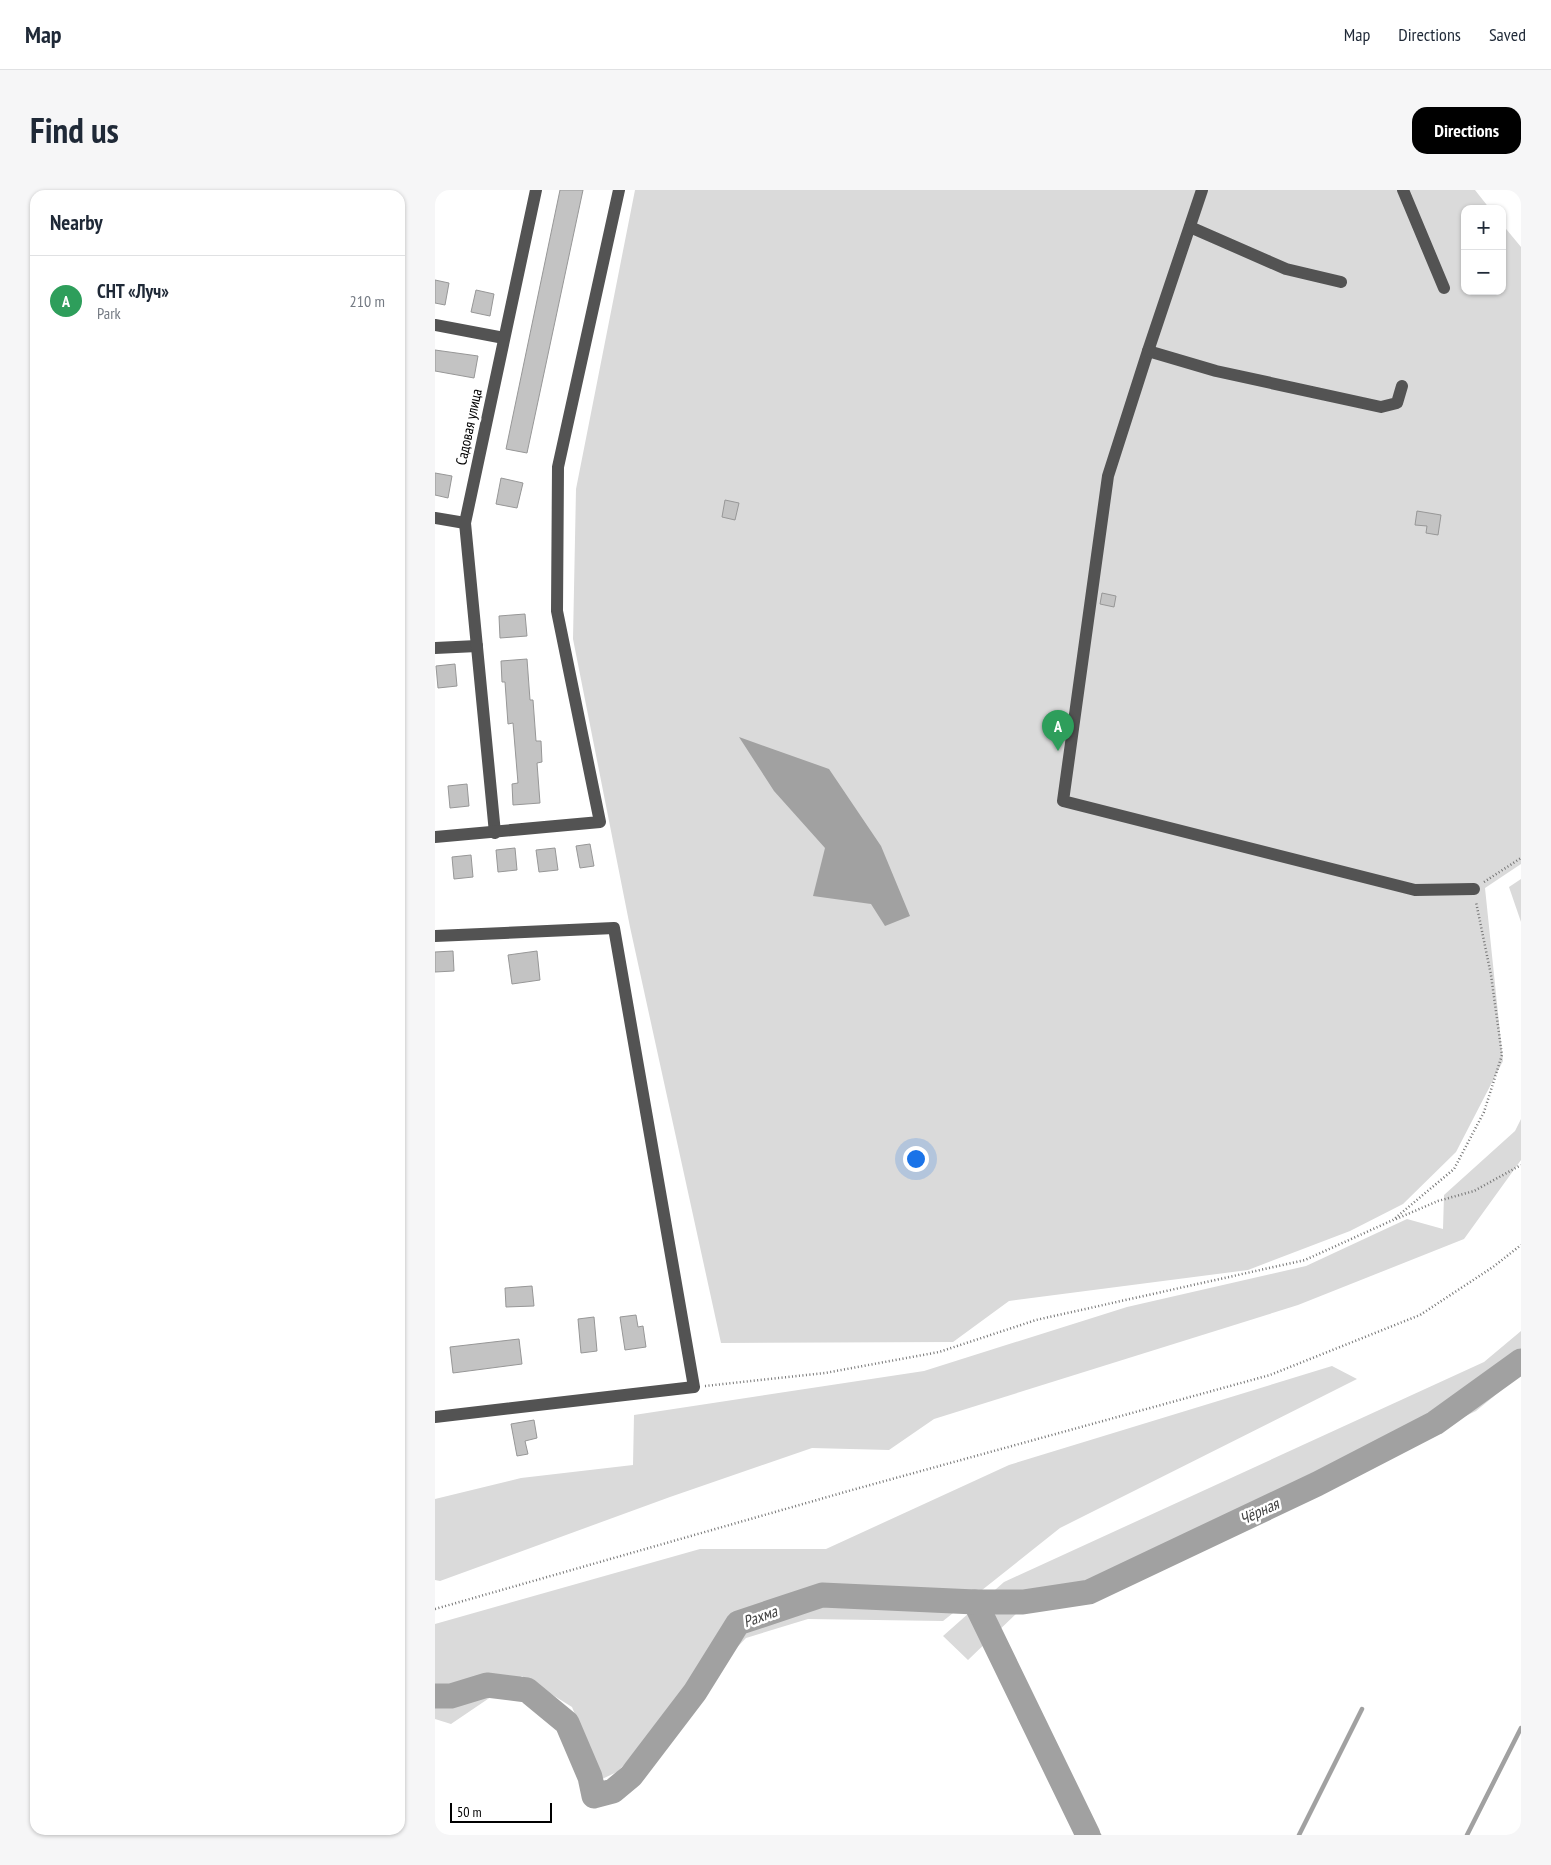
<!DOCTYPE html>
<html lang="en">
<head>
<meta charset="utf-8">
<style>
	:root { --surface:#fff; --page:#f6f6f7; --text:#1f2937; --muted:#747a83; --line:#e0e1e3; --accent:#000 }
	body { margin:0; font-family:"PT Sans Narrow",sans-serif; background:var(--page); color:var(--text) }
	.controls { position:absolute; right:15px; top:15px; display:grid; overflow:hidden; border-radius:10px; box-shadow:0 1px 4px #0004 }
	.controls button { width:45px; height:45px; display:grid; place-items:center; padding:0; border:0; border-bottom:1px solid var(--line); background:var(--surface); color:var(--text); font:25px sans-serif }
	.scale { position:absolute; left:15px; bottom:12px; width:102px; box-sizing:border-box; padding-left:5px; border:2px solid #000; border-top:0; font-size:14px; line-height:18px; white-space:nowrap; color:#000; -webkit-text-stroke:4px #fff; paint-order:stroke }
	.you { position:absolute; left:480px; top:968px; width:18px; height:18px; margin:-12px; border:4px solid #fff; border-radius:50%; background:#1a73e8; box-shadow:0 0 0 8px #1a73e833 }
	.badge { display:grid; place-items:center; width:32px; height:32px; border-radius:50%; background:var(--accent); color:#fff; font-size:16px; font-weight:700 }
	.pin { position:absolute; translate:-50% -41px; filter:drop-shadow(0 1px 2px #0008) }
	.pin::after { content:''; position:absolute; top:26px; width:18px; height:15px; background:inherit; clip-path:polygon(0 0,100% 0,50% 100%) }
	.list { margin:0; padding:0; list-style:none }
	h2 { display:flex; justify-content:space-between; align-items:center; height:65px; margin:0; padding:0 20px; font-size:21px }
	h2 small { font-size:16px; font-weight:400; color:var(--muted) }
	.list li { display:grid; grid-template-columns:32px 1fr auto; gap:15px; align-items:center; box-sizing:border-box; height:90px; padding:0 20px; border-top:1px solid var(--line) }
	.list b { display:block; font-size:19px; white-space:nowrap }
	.list p { margin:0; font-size:16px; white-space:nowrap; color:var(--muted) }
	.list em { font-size:16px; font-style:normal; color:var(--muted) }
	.map { position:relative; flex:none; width:1086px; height:1645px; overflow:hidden; border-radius:15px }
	header { display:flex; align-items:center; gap:30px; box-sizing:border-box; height:70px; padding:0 25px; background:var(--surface); border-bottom:1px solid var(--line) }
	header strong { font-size:24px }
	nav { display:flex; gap:28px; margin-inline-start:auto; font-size:18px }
	.intro { display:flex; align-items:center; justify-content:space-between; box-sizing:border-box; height:120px; padding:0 30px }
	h1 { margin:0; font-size:35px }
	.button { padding:12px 22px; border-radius:15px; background:var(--accent); color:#fff; font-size:18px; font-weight:700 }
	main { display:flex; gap:30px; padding:0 30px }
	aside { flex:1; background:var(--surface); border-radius:15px; box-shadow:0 1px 4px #0004 }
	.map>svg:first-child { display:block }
	.green { fill:#dadada }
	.water { fill:#a1a1a1 }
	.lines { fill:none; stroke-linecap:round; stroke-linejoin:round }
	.stream { stroke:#a1a1a1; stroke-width:4.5 }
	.river { stroke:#a1a1a1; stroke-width:25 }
	.building { fill:#c3c3c3; stroke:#979797 }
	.path { stroke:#757575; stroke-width:2.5; stroke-dasharray:1 2.5; stroke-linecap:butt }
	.minor { stroke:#535353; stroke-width:12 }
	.labels { text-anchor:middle; stroke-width:5; stroke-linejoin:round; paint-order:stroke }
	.street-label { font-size:15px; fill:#000; stroke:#fff }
	.water-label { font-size:16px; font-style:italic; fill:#424242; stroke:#fff }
</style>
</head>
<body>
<header>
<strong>Map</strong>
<nav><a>Map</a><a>Directions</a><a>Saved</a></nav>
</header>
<div class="intro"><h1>Find us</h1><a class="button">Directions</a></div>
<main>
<aside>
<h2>Nearby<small></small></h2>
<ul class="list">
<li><span class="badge" style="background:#2e9e5b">A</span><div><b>СНТ «Луч»</b><p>Park</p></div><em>210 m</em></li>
</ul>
</aside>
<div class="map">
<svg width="1086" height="1645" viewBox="0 0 1086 1645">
	<rect width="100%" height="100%" fill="#fff"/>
	<g class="green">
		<path d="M 200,0 L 1040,0 L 1055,19 L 1030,19 L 1030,101 L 1067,101 L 1067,34 L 1086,57 L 1086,674 L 1050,698 L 1068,871 L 1021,962 L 968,1014 L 915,1041 L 813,1080 L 574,1111 L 518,1152 L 286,1153 L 195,737 L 138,449 L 141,299 Z"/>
		<path d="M 1086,689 L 1086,732 L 1074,697 Z"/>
		<path d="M 1086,929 L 1086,970 L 1029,1049 L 863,1115 L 499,1229 L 454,1260 L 377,1258 L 235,1307 L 5,1391 L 0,1390 L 0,1309 L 86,1288 L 198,1275 L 199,1225 L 489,1181 L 692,1117 L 871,1076 L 972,1029 L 1008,1039 L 1009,1005 L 1080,941 Z"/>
		<path d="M 1086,1141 L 1086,1184 L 1041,1221 L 922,1278 L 584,1421 L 533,1470 L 508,1446 L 569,1392 L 1049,1172 Z"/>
		<path d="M 897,1176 L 922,1189 L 625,1338 L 508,1431 L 373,1429 L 311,1448 L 182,1582 L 167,1589 L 137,1517 L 87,1486 L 16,1534 L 0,1529 L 0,1434 L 265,1359 L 391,1359 L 574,1275 Z"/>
	</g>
	<path class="water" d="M 304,547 L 394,579 L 446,656 L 475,726 L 450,736 L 436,714 L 378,706 L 390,658 L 339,601 Z"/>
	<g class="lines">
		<g class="stream">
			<path d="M 644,1631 L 664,1645"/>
			<path d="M 864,1645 L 927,1519"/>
			<path d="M 1032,1645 L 1086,1538"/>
		</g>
		<g class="river">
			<path d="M 540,1412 L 653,1645"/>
			<path d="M 0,1506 L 16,1506 L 52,1495 L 92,1500 L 132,1533 L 155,1587 L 159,1606 L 178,1601 L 196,1586 L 260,1502 L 303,1433 L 387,1405 L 540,1412 L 588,1412 L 654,1402 L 882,1294 L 1000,1233 L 1086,1171"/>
		</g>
	</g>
	<g class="building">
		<path d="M 125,0 L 148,0 L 92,263 L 71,259 Z"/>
		<path d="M 0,90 L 14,93 L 10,115 L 0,113 Z"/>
		<path d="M 41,100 L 59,104 L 55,126 L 36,122 Z"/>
		<path d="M 0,160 L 43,166 L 39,188 L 0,181 Z"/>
		<path d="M 0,283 L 17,286 L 13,308 L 0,305 Z"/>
		<path d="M 66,288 L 88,293 L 82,318 L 61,314 Z"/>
		<path d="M 290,310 L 304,313 L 300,330 L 287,327 Z"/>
		<path d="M 982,321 L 1006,325 L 1003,345 L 991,343 L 992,336 L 980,335 Z"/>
		<path d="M 667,403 L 681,406 L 679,417 L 665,414 Z"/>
		<path d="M 90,424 L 92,446 L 65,448 L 64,426 Z"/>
		<path d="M 92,469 L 95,510 L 98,510 L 101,551 L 106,551 L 107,572 L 102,573 L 105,613 L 78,615 L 77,594 L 83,593 L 78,533 L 73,534 L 70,492 L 67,492 L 66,471 Z"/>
		<path d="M 20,474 L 22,496 L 3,498 L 1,476 Z"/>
		<path d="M 32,594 L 34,616 L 15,618 L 13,596 Z"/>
		<path d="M 155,654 L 159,676 L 145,678 L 141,656 Z"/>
		<path d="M 80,658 L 82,680 L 63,682 L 61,660 Z"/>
		<path d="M 120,658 L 123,680 L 104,682 L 101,660 Z"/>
		<path d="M 36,665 L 38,687 L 19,689 L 17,667 Z"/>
		<path d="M 18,761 L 19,781 L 0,782 L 0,762 Z"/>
		<path d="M 102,761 L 105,790 L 77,794 L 73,765 Z"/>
		<path d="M 97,1096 L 99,1116 L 71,1117 L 70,1098 Z"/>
		<path d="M 201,1125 L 203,1137 L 208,1136 L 211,1157 L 190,1160 L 185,1127 Z"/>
		<path d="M 159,1127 L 162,1161 L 146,1163 L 143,1129 Z"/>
		<path d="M 84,1149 L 87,1174 L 18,1183 L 15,1157 Z"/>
		<path d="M 99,1230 L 102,1248 L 90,1251 L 93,1264 L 82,1266 L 76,1234 Z"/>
	</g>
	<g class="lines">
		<g class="path">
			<path d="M 1049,692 L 1086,668"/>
			<path d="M 961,1029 L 1003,1011 L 1039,1001 L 1086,975"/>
			<path d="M 270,1196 L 390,1183 L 504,1162 L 601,1130 L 870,1070 L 958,1030 L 1019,979 L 1049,922 L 1067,865 L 1056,785 L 1041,712"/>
			<path d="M 0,1419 L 417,1300 L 835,1185 L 985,1125 L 1058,1077 L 1086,1055"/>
		</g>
		<g class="minor">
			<path d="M 767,0 L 713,161 L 673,286 L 628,611 L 980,700 L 1039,699"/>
			<path d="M 968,0 L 1009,98"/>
			<path d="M 755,37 L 851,79 L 906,92"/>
			<path d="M 0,135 L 69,148"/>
			<path d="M 713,161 L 781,181 L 946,217 L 962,213 L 967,196"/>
			<path d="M 0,328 L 30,333"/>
			<path d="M 0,458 L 42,456"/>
			<path d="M 60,643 L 30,333 L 101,0"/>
			<path d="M 0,647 L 165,632 L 122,421 L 123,277 L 184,0"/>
			<path d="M 0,746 L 179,738 L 259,1197 L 0,1227"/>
		</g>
	</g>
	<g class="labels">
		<g class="street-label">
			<text transform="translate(34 237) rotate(-78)" y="5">Садовая улица</text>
		</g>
		<g class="water-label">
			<text transform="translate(824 1321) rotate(-25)" y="6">Чёрная</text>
			<text transform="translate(325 1426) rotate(-20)" y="6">Рахма</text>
		</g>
	</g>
</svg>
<div class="controls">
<button>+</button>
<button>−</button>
</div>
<div class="scale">50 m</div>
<div class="you"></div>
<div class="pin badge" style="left:623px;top:561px;background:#2e9e5b">A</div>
</div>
</main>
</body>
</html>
